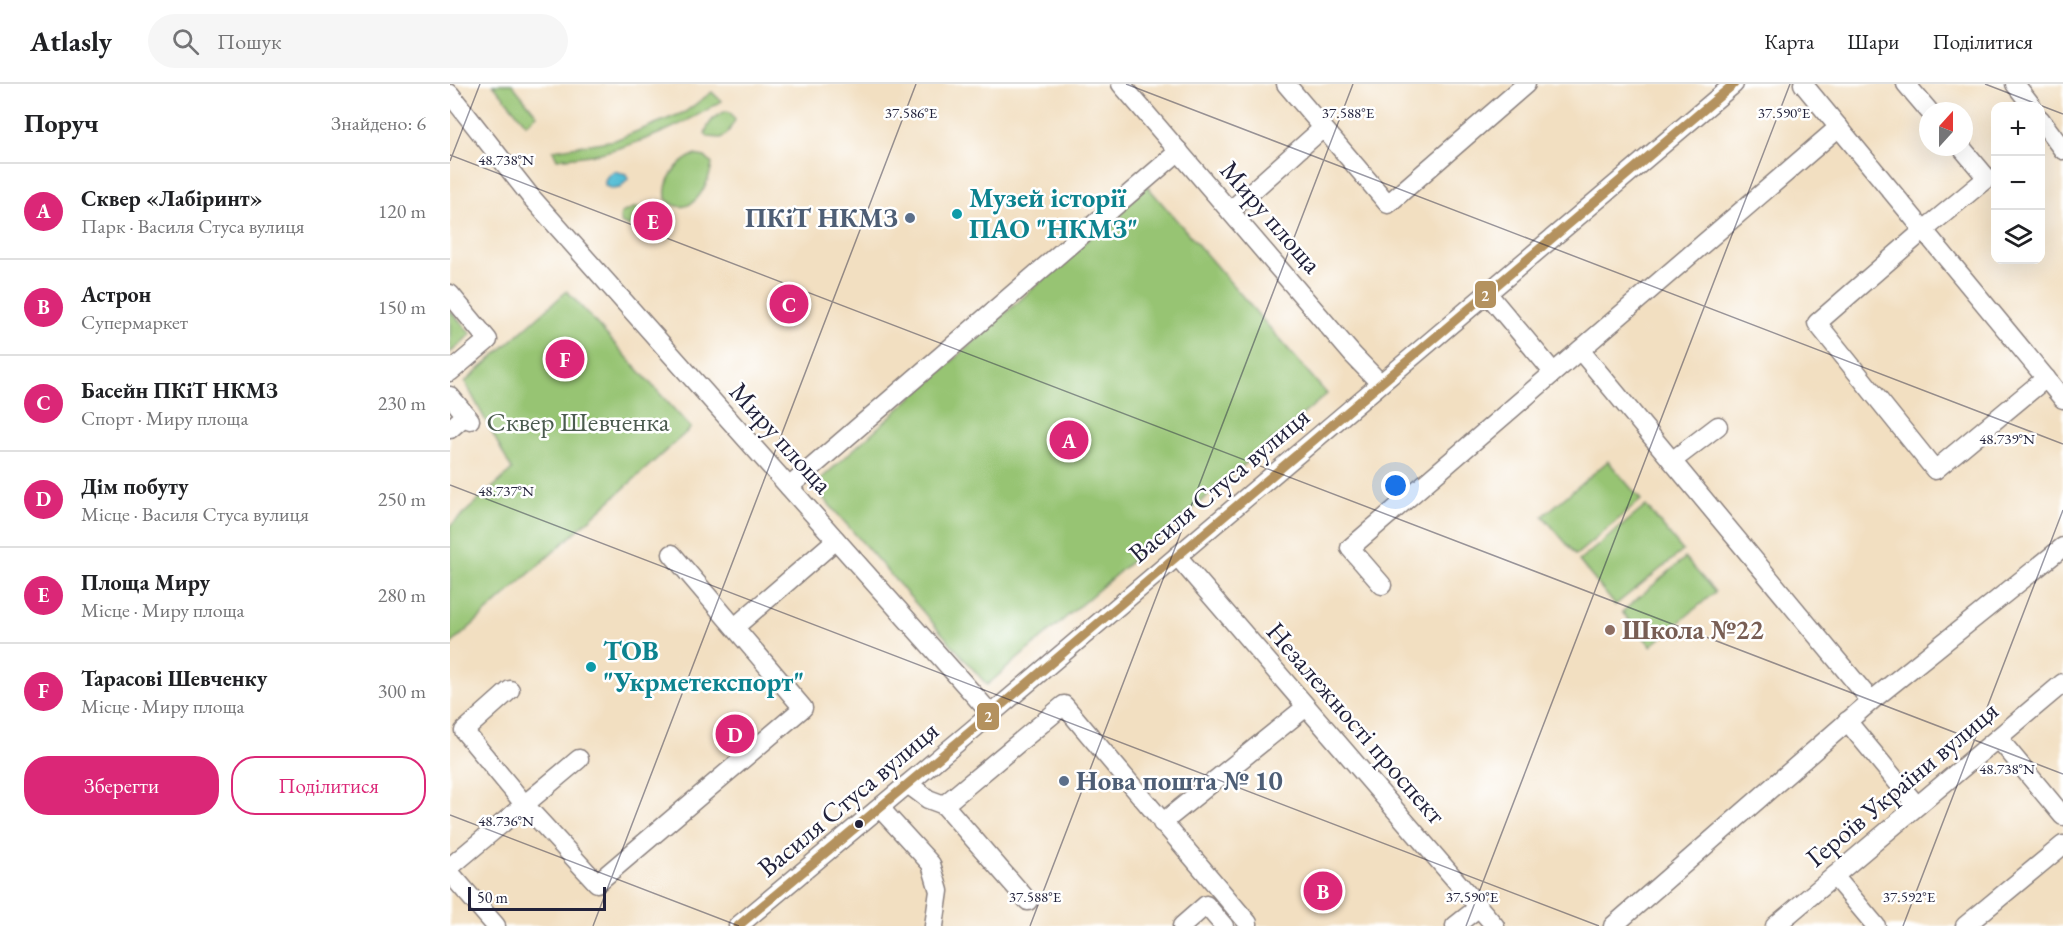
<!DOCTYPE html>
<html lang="uk">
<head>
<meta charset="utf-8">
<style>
	:root { --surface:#fff; --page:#f6f6f6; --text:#202124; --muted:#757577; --line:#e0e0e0; --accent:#db2777 }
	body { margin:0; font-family:"EB Garamond",serif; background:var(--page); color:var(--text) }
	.controls { position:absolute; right:18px; top:18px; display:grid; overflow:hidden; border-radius:12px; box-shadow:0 6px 24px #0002 }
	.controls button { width:54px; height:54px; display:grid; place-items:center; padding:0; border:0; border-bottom:2px solid var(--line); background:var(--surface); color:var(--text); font:30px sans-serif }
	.compass { position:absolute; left:1469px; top:18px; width:54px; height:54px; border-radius:50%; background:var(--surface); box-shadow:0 6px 24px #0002; rotate:21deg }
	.scale { position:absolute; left:18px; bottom:15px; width:138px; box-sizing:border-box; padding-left:6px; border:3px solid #22223b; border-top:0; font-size:16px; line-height:21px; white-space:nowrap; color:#22223b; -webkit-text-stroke:4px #fff; paint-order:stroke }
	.you { position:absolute; left:946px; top:402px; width:21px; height:21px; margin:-15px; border:4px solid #fff; border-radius:50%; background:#1a73e8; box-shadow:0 0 0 9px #1a73e833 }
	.badge { display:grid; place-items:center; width:39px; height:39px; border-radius:50%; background:var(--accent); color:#fff; font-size:20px; font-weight:700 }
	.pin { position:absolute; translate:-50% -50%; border:3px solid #fff; box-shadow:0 2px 6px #0006 }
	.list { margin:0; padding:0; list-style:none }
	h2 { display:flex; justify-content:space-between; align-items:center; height:78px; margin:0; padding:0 24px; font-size:26px }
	h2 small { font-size:20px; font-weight:400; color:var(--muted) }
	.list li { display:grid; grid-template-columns:39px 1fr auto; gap:18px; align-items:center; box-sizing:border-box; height:96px; padding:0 24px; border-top:2px solid var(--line) }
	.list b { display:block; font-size:22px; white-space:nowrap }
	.list p { margin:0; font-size:20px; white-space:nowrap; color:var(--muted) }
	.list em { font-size:20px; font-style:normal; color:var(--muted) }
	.actions { display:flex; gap:12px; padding:18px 24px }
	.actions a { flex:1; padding:14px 0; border:2px solid var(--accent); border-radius:24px; text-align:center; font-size:21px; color:var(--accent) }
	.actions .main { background:var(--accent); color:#fff }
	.icon { flex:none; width:33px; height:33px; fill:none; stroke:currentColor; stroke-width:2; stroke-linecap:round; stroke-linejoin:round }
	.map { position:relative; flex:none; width:1613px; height:842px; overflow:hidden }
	header { display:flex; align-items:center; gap:36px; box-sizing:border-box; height:84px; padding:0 30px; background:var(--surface); border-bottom:2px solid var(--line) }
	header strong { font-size:28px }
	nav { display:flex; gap:33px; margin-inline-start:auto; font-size:21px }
	.search { width:420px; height:54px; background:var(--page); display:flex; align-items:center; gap:15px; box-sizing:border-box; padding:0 21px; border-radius:33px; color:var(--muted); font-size:22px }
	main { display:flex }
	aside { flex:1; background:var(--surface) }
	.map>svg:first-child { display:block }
	.green { fill:#97c473; stroke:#5c7357; stroke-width:1.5 }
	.water { fill:#57bed5; stroke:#3c7088; stroke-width:1.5 }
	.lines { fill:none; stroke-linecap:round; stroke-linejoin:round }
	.minor-casing { stroke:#8a807e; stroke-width:21 }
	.minor { stroke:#fff; stroke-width:18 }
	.bus-1-casing { stroke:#fff; stroke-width:14 }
	.bus-1 { stroke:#b4925f; stroke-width:9 }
	.ticks { fill:none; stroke:#22223b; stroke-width:1.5; stroke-opacity:0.45 }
	.culture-dot { fill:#0f9aa8; stroke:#fff; stroke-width:2 }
	.service-dot { fill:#5c6f8a; stroke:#fff; stroke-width:2 }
	.education-dot { fill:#8d6e63; stroke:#fff; stroke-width:2 }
	.bus-dot { fill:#22223b; stroke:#fff; stroke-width:2 }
	.labels { text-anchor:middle; stroke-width:5; stroke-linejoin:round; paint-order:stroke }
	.culture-label { font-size:27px; font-weight:bold; fill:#0d838f; stroke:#fff; text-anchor:start }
	.street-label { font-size:27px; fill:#22223b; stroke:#fff }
	.service-label { font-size:27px; font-weight:bold; fill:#4e5e75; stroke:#fff; text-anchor:end }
	.park-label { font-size:27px; fill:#4b5b4f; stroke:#fff }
	.education-label { font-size:27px; font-weight:bold; fill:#785e54; stroke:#fff; text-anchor:start }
	.ticks-label { font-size:15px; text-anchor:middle; fill:#22223b; stroke:#fff; stroke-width:5; stroke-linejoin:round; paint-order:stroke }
	.line-badge { stroke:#fff; stroke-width:2 }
	.badge-label { font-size:16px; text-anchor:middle; font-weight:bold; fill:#fff }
</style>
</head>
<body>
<header>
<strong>Atlasly</strong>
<div class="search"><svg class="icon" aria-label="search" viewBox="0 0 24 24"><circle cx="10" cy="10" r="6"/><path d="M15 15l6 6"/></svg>Пошук</div>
<nav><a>Карта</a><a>Шари</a><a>Поділитися</a></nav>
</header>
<main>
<aside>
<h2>Поруч<small>Знайдено: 6</small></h2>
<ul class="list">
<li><span class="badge">A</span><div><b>Сквер «Лабіринт»</b><p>Парк · Василя Стуса вулиця</p></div><em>120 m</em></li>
<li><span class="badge">B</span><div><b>Астрон</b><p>Супермаркет</p></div><em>150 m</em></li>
<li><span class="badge">C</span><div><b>Басейн ПКіТ НКМЗ</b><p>Спорт · Миру площа</p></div><em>230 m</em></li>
<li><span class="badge">D</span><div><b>Дім побуту</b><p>Місце · Василя Стуса вулиця</p></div><em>250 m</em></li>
<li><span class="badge">E</span><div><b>Площа Миру</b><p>Місце · Миру площа</p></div><em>280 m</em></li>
<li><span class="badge">F</span><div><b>Тарасові Шевченку</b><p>Місце · Миру площа</p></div><em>300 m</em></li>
</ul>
<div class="actions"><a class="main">Зберегти</a><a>Поділитися</a></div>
</aside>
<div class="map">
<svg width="1613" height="842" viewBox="0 0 1613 842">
	<rect width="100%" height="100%" fill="#fff"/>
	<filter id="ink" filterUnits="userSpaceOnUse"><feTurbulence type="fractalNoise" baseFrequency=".0167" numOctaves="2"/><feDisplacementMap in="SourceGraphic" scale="12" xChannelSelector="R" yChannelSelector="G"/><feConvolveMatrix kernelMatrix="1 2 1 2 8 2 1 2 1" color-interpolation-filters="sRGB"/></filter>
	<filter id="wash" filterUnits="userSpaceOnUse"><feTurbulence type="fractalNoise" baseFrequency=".008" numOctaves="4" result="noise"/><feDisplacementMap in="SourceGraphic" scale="24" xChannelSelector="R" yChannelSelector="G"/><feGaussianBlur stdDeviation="1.35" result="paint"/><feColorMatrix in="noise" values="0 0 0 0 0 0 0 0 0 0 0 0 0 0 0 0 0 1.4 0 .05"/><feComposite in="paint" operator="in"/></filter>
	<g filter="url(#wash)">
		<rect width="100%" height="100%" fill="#f2dfc1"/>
		<g class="green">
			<path d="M 43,0 L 62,0 L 87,31 L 76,40 Z"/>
			<path d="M 262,8 L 271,17 C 240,38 194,58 158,67 C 142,72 124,73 107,75 L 103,66 L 165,56 L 235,28 Z"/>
			<path d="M 277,27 L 281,29 L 285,36 L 277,50 L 271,54 L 258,53 L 255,50 C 258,38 265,31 277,27 Z"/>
			<path d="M 244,71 L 255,73 L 262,80 C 260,100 240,139 216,115 C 213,96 227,78 244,71 Z"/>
			<path d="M 697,102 L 877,310 L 537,601 L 363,402 Z"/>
			<path d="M 186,123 L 199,126 L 203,133 L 200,140 L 187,145 L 172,140 L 170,135 L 171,129 Z"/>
			<path d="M 117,207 L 241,344 L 0,561 L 0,442 L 62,386 L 15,298 Z"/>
			<path d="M 0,226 L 21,250 L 0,269 Z"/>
			<path d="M 1158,377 L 1191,416 L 1126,471 L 1093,432 Z"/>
			<path d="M 1196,422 L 1233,467 L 1165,521 L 1129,477 Z"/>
			<path d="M 1235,474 L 1265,508 L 1201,562 L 1172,528 Z"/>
		</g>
		<path class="water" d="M 164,87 L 176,90 L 178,95 L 170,104 L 163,105 L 155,102 C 154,94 158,91 164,87 Z"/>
	</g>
	<g filter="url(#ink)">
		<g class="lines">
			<g class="minor-casing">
				<g id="minor">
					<path d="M 671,0 L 903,271 L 930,299"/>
					<path d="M 836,0 L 938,120 L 1076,0"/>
					<path d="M 1353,0 L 1613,315"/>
					<path d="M 1456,0 L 1479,27"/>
					<path d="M 1565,0 L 1582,22"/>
					<path d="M 0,10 L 81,113 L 541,630"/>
					<path d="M 1590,35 L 1613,66"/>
					<path d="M 1511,63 L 1537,94 L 1474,146 L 1367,239 L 1485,386 L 1596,294"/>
					<path d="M 780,127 L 873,44"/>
					<path d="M 1037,209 L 1103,288"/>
					<path d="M 0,210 L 38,256 L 0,288"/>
					<path d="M 1130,266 L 1421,617 L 1613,463"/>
					<path d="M 0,312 L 20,336"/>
					<path d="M 0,345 L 16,331"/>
					<path d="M 1222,377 L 1268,342"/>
					<path d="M 339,403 L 729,67"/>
					<path d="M 727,472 L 1045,842"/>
					<path d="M 932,501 L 900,464 L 1389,43"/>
					<path d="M 285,543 L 386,456"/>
					<path d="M 60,606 L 14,647 L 75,721 L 147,799 L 353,624 L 222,470"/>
					<path d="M 1397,637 L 1467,722"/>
					<path d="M 1548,654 L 1613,732"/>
					<path d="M 458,700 L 478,715 L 494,721 L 614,621 L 798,839 L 798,842"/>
					<path d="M 494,721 L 578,817"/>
					<path d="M 430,724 L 481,780 L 489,807 L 484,842"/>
					<path d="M 712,739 L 856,623"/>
					<path d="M 0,783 L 129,675"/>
					<path d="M 0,789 L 46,842"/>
					<path d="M 1384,792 L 1426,842"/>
					<path d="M 288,842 L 521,647 L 1284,0"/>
					<path d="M 732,842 L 756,821 L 774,842"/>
					<path d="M 1005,842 L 1029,823"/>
					<path d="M 1163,842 L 1421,617"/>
					<path d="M 1325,842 L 1613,599"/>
					<path d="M 1515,842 L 1613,761"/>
				</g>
			</g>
			<use href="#minor" class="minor"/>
			<g class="bus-1-casing">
				<path id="bus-1" d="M 288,842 L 521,647 L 1284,0"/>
			</g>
			<use href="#bus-1" class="bus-1"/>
		</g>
	</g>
	<path class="ticks" d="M 676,0 L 1613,360M 1535,0 L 1613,30M 0,71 L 1613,690M 0,77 L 30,0M 0,401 L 1149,842M 0,731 L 289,842M 143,842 L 466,0M 580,842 L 903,0M 1016,842 L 1340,0M 1453,842 L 1613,426"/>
	<g class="culture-dot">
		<circle cx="507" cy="130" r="6"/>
		<circle cx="141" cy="583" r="6"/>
	</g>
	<g class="service-dot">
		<circle cx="460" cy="134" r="6"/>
		<circle cx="614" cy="697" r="6"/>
	</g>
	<circle class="education-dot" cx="1160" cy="546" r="6"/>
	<circle class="bus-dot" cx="409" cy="740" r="5"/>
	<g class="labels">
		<g class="culture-label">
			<text x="519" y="123">Музей історії<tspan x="519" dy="31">ПАО "НКМЗ"</tspan></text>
			<text x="153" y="576">ТОВ<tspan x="153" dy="31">"Укрметекспорт"</tspan></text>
		</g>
		<g class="street-label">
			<text transform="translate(821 133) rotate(49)" y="9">Миру площа</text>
			<text transform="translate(331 354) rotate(48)" y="9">Миру площа</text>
			<text transform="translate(769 401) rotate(-40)" y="9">Василя Стуса вулиця</text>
			<text transform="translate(906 639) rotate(49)" y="9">Незалежності проспект</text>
			<text transform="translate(1452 700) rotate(-40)" y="9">Героїв України вулиця</text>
			<text transform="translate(398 715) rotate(-40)" y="9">Василя Стуса вулиця</text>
		</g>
		<g class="service-label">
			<text x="448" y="143">ПКіТ НКМЗ</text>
			<text x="626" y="706" text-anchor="start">Нова пошта № 10</text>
		</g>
		<g class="park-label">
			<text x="128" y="347">Сквер Шевченка</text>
		</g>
		<g class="education-label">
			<text x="1172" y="555">Школа №22</text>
		</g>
	</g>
	<g class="ticks-label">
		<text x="461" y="34">37.586°E</text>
		<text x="898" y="34">37.588°E</text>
		<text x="1334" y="34">37.590°E</text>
		<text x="56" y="81">48.738°N</text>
		<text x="1557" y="360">48.739°N</text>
		<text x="56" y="412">48.737°N</text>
		<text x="1557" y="690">48.738°N</text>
		<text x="56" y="742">48.736°N</text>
		<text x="585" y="818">37.588°E</text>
		<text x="1022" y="818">37.590°E</text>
		<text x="1459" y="818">37.592°E</text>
	</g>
	<g class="line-badge">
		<rect x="1024" y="196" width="23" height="29" rx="6" fill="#b4925f"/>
		<rect x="526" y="618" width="24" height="29" rx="6" fill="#b4925f"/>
	</g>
	<g class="badge-label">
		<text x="1035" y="217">2</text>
		<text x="538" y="638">2</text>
	</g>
</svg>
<div class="controls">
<button>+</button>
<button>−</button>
<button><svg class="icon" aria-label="layers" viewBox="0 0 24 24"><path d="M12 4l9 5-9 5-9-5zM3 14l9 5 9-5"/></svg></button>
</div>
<svg class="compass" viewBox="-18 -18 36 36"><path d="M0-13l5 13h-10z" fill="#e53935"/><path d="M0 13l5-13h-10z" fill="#757577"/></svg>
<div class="scale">50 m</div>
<div class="you"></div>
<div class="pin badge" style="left:619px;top:356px">A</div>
<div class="pin badge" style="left:873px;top:807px">B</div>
<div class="pin badge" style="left:339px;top:220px">C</div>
<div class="pin badge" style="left:285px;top:650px">D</div>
<div class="pin badge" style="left:203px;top:137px">E</div>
<div class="pin badge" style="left:115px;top:275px">F</div>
</div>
</main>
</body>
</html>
